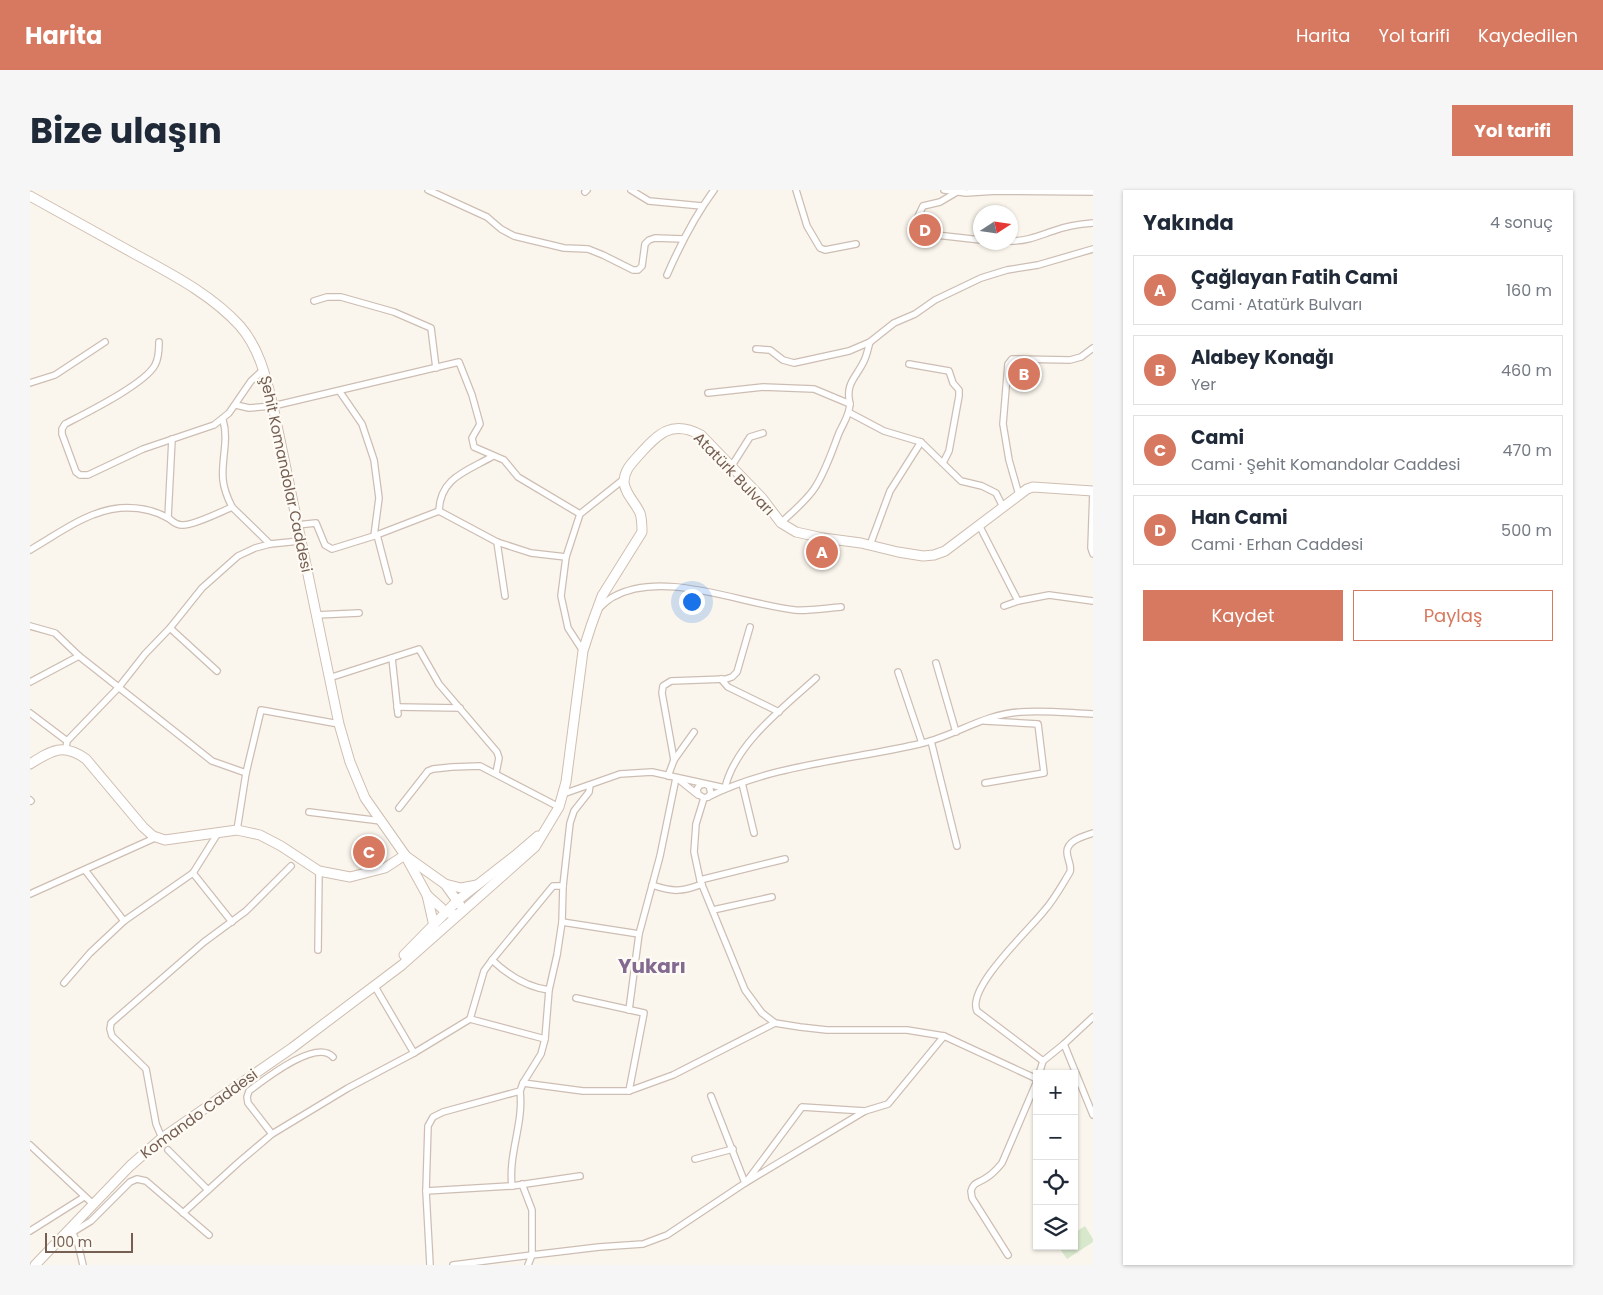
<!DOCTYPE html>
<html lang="tr">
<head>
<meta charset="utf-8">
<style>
	:root { --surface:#fff; --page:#f6f6f7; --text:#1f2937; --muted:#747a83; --line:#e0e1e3; --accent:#d77960 }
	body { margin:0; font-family:Poppins,sans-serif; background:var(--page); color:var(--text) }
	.controls { position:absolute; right:15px; bottom:15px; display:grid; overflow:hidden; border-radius:0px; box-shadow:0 1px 4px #0004 }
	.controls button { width:45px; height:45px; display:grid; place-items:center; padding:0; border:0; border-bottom:1px solid var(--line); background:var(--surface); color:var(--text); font:25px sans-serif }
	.compass { position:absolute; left:943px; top:15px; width:45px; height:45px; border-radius:50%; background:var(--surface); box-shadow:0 1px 4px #0004; rotate:78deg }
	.scale { position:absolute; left:15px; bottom:12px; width:88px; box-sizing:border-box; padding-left:5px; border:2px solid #755e52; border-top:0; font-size:14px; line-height:18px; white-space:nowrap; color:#755e52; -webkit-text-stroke:4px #fefaf4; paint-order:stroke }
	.you { position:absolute; left:661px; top:411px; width:18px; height:18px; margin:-12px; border:4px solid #fff; border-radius:50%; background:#1a73e8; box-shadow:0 0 0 8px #1a73e833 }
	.badge { display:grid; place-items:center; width:32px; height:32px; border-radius:50%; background:var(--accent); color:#fff; font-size:16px; font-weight:700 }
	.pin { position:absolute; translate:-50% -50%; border:2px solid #fff; box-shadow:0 1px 5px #0006 }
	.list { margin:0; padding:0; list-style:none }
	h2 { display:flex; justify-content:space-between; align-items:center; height:65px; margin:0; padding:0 20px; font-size:21px }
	h2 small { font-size:16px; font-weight:400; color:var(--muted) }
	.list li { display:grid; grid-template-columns:32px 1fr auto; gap:15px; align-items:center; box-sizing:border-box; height:70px; margin:0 10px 10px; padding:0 10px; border:1px solid var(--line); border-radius:0px }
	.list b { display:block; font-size:19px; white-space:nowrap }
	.list p { margin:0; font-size:16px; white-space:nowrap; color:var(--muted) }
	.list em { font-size:16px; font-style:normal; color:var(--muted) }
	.actions { display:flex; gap:10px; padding:15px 20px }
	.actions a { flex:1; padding:11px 0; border:1px solid var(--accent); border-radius:0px; text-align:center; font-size:18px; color:var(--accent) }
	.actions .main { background:var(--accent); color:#fff }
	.icon { flex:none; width:28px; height:28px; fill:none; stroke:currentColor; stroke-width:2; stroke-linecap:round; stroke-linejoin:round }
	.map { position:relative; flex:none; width:1063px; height:1075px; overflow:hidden; border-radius:0px }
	header { display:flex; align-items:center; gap:30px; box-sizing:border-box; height:70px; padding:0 25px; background:var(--accent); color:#fff }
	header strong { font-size:24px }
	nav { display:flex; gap:28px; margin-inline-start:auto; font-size:18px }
	.intro { display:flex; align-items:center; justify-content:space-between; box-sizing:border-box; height:120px; padding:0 30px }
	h1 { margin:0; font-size:35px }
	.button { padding:12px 22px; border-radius:0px; background:var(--accent); color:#fff; font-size:18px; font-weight:700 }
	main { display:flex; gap:30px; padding:0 30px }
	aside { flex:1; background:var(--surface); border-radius:0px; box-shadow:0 1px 4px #0004 }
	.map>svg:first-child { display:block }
	.green { fill:#d8e8cc }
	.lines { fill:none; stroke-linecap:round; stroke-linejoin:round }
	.street-casing { stroke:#cdbeb4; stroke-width:8 }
	.secondary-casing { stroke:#cfbeb1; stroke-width:11 }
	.street { stroke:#fff; stroke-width:5.5 }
	.secondary { stroke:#fff; stroke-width:9 }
	.labels { text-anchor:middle; stroke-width:4.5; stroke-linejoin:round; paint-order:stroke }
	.street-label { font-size:15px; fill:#755e52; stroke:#fefaf4 }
	.district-label { font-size:20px; font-weight:bold; fill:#836a90; stroke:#fefaf4 }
</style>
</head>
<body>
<header>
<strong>Harita</strong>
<nav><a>Harita</a><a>Yol tarifi</a><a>Kaydedilen</a></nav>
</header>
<div class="intro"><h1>Bize ulaşın</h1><a class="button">Yol tarifi</a></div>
<main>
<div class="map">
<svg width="1063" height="1075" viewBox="0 0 1063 1075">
	<rect width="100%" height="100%" fill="#fbf6ed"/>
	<path class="green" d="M 1055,1036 L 1063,1049 L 1063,1052 L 1037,1069 L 1028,1056 L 1044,1056 L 1044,1043 Z"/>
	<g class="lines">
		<g class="street-casing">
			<g id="street">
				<path d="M 398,0 L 457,27 L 471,39 L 484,46 L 534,58 L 558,59 L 573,65 L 603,80 L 608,80 L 612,76 L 615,54 L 619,50 L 625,48 L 653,49"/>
				<path d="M 601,0 L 619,11 L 672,16"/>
				<path d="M 766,0 L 777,36 L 790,58 L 795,60 L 826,54"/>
				<path d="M 914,0 L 936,3 L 967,1 L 1063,2"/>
				<path d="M 555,2 L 557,0"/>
				<path d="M 927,2 L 910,12 L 893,16 L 884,35 L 885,43 L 891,47 L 906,45 L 951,50"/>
				<path d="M 981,51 C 997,51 1008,46 1023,41 C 1036,36 1049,34 1063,33"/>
				<path d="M 637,85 C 650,55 664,27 684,0"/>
				<path d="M 284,111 L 297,107 L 311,107 L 364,122 L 401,138 L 406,178"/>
				<path d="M 129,152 C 129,159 129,168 125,175 C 115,194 56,223 35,234 L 32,239 L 32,244 L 46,282 L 50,285 L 58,285 L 113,259 L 184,235 L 199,223 L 221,191 L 234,179"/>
				<path d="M 726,159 L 740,160 L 753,170 L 764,173 L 819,161 L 840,152 L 864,133 L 885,124 L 905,110 L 951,88 L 977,80 L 1008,75 L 1063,59"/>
				<path d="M 879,174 L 919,181 L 923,193 L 929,200 L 929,206 L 919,261 L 913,273"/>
				<path d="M 0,193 L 25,185 L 75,152"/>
				<path d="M 310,202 L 332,234 L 344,270 L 349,308 L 344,346"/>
				<path d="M 678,203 L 733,197 L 784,199 L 820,214 C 819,226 814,232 809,243 C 802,261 795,283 784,299 C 775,312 762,322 751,333"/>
				<path d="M 820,214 C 815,193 826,188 834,171 C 837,165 838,158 840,152"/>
				<path d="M 206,215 L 219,218 L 243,216 L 429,172 L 442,205 L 450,234 L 442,248 L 444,257 L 474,270 L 488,287 L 550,324"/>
				<path d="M 820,223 L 854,241 L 891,252 L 931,291 L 952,296 L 966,303 L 973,317"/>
				<path d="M 193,230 C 199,250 191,270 193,290 C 194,300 198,309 202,317"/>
				<path d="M 701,277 L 720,247 L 733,243"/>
				<path d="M 1063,301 L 1061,358 L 1063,364"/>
				<path d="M 989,305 L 979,270 L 973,234 L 978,174 L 982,169 L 1040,170 L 1051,167 L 1063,158"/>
				<path d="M 409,321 C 410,287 438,281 463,266"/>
				<path d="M 138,328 L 142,249"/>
				<path d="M 267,335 L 286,333 L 295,355 L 302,359 L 344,346 L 409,321 L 467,352 L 501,363 L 536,367"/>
				<path d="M 949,335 L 988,411 L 974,416"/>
				<path d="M 347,345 L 359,391"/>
				<path d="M 467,352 L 475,406"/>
				<path d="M 840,355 L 860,301 L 891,252"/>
				<path d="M 0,360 C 28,344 57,321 90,318 C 106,317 124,320 138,328 C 143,331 145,335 152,335 C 162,336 191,322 202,317 L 240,354"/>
				<path d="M 988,411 L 1019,405 L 1063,411"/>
				<path d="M 568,419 C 573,415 577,410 583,407 C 633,379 711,414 765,420 C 779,421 796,418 811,417"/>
				<path d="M 286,425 L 329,423"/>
				<path d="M 0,436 L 25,443 L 49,466 L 182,571 L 216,583"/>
				<path d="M 140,438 L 187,481"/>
				<path d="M 553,461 L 538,438 L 531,406 L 536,367 L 550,324 L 594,289"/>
				<path d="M 362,468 L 368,524"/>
				<path d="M 906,473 L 926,542"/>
				<path d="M 868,482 L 892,553"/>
				<path d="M 299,488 L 389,459 L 409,494 L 467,562 L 469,568 L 466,583"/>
				<path d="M 691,489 L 698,497 L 749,522"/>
				<path d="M 0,492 L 49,466"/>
				<path d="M 367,517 L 430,518"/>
				<path d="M 0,523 L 37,551"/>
				<path d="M 955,531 L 1008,534 L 1014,583 L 955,593"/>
				<path d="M 901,551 L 927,656"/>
				<path d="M 36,558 L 37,551 L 89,497 L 115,464 L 140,438 L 172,398 L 208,366 L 225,358 L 240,354 L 270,351"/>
				<path d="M 644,570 L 664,542"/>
				<path d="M 638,586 L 644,570 L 632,503 L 633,496 L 641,491 L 696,489 L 702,487 L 707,482 L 720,437"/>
				<path d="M 648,589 L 668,605"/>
				<path d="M 712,593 L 724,643"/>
				<path d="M 560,595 L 559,602 L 544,621 L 540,633 L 533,696 L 532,732 L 527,765 L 519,800 L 515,849 L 511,864 L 493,893 L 553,901 L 599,901"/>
				<path d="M 695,598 C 705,554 754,517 786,488"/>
				<path d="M 533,604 L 590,584 L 622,582 L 695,598"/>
				<path d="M 678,607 C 743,574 823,570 893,553 C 926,545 955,524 990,522 C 1014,520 1039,523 1063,524"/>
				<path d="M 674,608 L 668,604 L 667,599 L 670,595 L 675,594 L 679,596 L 681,603 L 678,607 L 674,608 L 666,634 L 664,662 L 670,690 L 715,800 L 732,823 L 745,833 L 770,837 L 797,840 L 877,840 L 914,846 L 1007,889"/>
				<path d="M 0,610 L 1,611"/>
				<path d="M 369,618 L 398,581 L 403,579 L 422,577 L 450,576 L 529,617"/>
				<path d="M 279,622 L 351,631"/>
				<path d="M 207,640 L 216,583 L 231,520 L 309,534"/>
				<path d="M 55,680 L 94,731"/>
				<path d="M 163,683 L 202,732"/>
				<path d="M 670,690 L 755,669"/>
				<path d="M 622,695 C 643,702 652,702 672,694"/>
				<path d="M 0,704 L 127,647"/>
				<path d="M 683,720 L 742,707"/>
				<path d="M 532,732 L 609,744"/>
				<path d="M 288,760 L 289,681"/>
				<path d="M 462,770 C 478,785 496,797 519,800"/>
				<path d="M 34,793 L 60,763 L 94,731 L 163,683 L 188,643"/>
				<path d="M 344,795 L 384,863 L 440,829 L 515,849"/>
				<path d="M 546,808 L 614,823 L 599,901 L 643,885 L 745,833"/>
				<path d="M 599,820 L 609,744 L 630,666 L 646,588"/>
				<path d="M 1063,827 L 1034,854 L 1063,925"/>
				<path d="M 440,829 L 454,781 L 462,770 L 523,696 L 533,696"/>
				<path d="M 303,867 C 286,848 234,890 219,901 L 217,907 L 218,913 L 242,944 L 318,898 L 384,863"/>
				<path d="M 1013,871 L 947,821 C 936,798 1000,739 1014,721 C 1024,710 1032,695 1040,682 C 1042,675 1037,669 1037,662 C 1037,650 1055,646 1063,643"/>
				<path d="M 1009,884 L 1013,871 L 1034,854"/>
				<path d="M 493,893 L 490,901 L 413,922 L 403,927 L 398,936 L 396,1001 L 482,996 L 550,986"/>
				<path d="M 681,906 L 715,993"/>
				<path d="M 132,948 L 126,934 L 116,879 L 82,846 L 80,839 L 81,833 L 174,752 L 216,721 L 261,676"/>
				<path d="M 0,955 L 63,1014"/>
				<path d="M 138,960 L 178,1000"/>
				<path d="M 665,969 L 703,959"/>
				<path d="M 717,991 L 772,917 L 835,921"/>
				<path d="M 492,994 L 502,1020 L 502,1065 L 569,1057 L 613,1054 L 637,1045 L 715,993 L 835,921 L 858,914 L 914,846"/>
				<path d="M 482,996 C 478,964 494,933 490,901"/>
				<path d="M 396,1001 L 400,1075"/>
				<path d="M 153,1023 L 209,972 L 242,944"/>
				<path d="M 41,1040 L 48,1054 L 53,1075"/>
				<path d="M 0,1041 L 54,1007"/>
				<path d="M 43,1042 L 61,1031 L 100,992 L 107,989 L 116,991 L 179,1045"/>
				<path d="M 978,1065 L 942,1008 L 941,1001 C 943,992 949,993 956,988 C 963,984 967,979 972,973 L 1007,891"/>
				<path d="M 423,1075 L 502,1065 L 498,1075"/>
			</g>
		</g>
		<g class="secondary-casing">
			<g id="secondary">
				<path d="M 0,6 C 34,25 69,44 103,63 C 141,84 181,104 210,136 C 230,159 236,188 243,216 L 309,534 L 320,572 L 335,608 L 375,665 L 397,705 L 416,722 L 425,725 L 430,723"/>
				<path d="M 0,574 C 22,560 33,553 56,569 L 113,637 L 123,646 L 135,650 L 207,640 L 230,645 L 251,656 L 289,681 L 320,687 L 355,678 L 375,665"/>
				<path d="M 377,667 L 415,694 L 430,715"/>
				<path d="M 415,694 L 431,698 L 447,695"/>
				<path d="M 397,705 L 404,736"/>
				<path d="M 374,765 L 428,710 L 487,664 L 508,646"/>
				<path d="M 5,1075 L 100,976 L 132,948 L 262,858 L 372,775 L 505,657 L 529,617 L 536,592 L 553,461 L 561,436 L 572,406 L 612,342 C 612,335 612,329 610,323 C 605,312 595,304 594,292 C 594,280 602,273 609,265 C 628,244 642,229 671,245 L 732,308 L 751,333 L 766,342 L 793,348 L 831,353 L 868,362 L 893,366 L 904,365 L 915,361 L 997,299 L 1003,297 L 1063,301"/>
			</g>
		</g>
		<use href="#street" class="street"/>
		<use href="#secondary" class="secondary"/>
	</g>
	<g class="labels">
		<g class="street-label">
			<text transform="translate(256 284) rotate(78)" y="5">Şehit Komandolar Caddesi</text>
			<text transform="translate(704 284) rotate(46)" y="5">Atatürk Bulvarı</text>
			<text transform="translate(169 924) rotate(-36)" y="5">Komando Caddesi</text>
		</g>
		<g class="district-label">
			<text x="622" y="783">Yukarı</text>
		</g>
	</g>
</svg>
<div class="controls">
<button>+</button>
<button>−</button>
<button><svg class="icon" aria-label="locate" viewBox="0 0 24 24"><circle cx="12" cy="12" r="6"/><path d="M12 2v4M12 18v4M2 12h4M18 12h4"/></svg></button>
<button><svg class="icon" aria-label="layers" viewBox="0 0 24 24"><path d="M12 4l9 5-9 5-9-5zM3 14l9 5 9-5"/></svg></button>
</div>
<svg class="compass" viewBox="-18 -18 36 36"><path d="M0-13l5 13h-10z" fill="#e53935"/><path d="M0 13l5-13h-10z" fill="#747a83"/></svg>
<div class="scale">100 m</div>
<div class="you"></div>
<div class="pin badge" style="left:792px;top:362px">A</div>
<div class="pin badge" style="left:994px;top:184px">B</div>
<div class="pin badge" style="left:339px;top:662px">C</div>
<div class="pin badge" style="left:895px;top:40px">D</div>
</div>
<aside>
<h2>Yakında<small>4 sonuç</small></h2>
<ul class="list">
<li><span class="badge">A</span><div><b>Çağlayan Fatih Cami</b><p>Cami · Atatürk Bulvarı</p></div><em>160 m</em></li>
<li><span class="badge">B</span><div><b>Alabey Konağı</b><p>Yer</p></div><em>460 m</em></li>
<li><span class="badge">C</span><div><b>Cami</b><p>Cami · Şehit Komandolar Caddesi</p></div><em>470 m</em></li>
<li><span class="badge">D</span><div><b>Han Cami</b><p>Cami · Erhan Caddesi</p></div><em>500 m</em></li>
</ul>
<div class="actions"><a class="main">Kaydet</a><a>Paylaş</a></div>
</aside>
</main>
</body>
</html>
